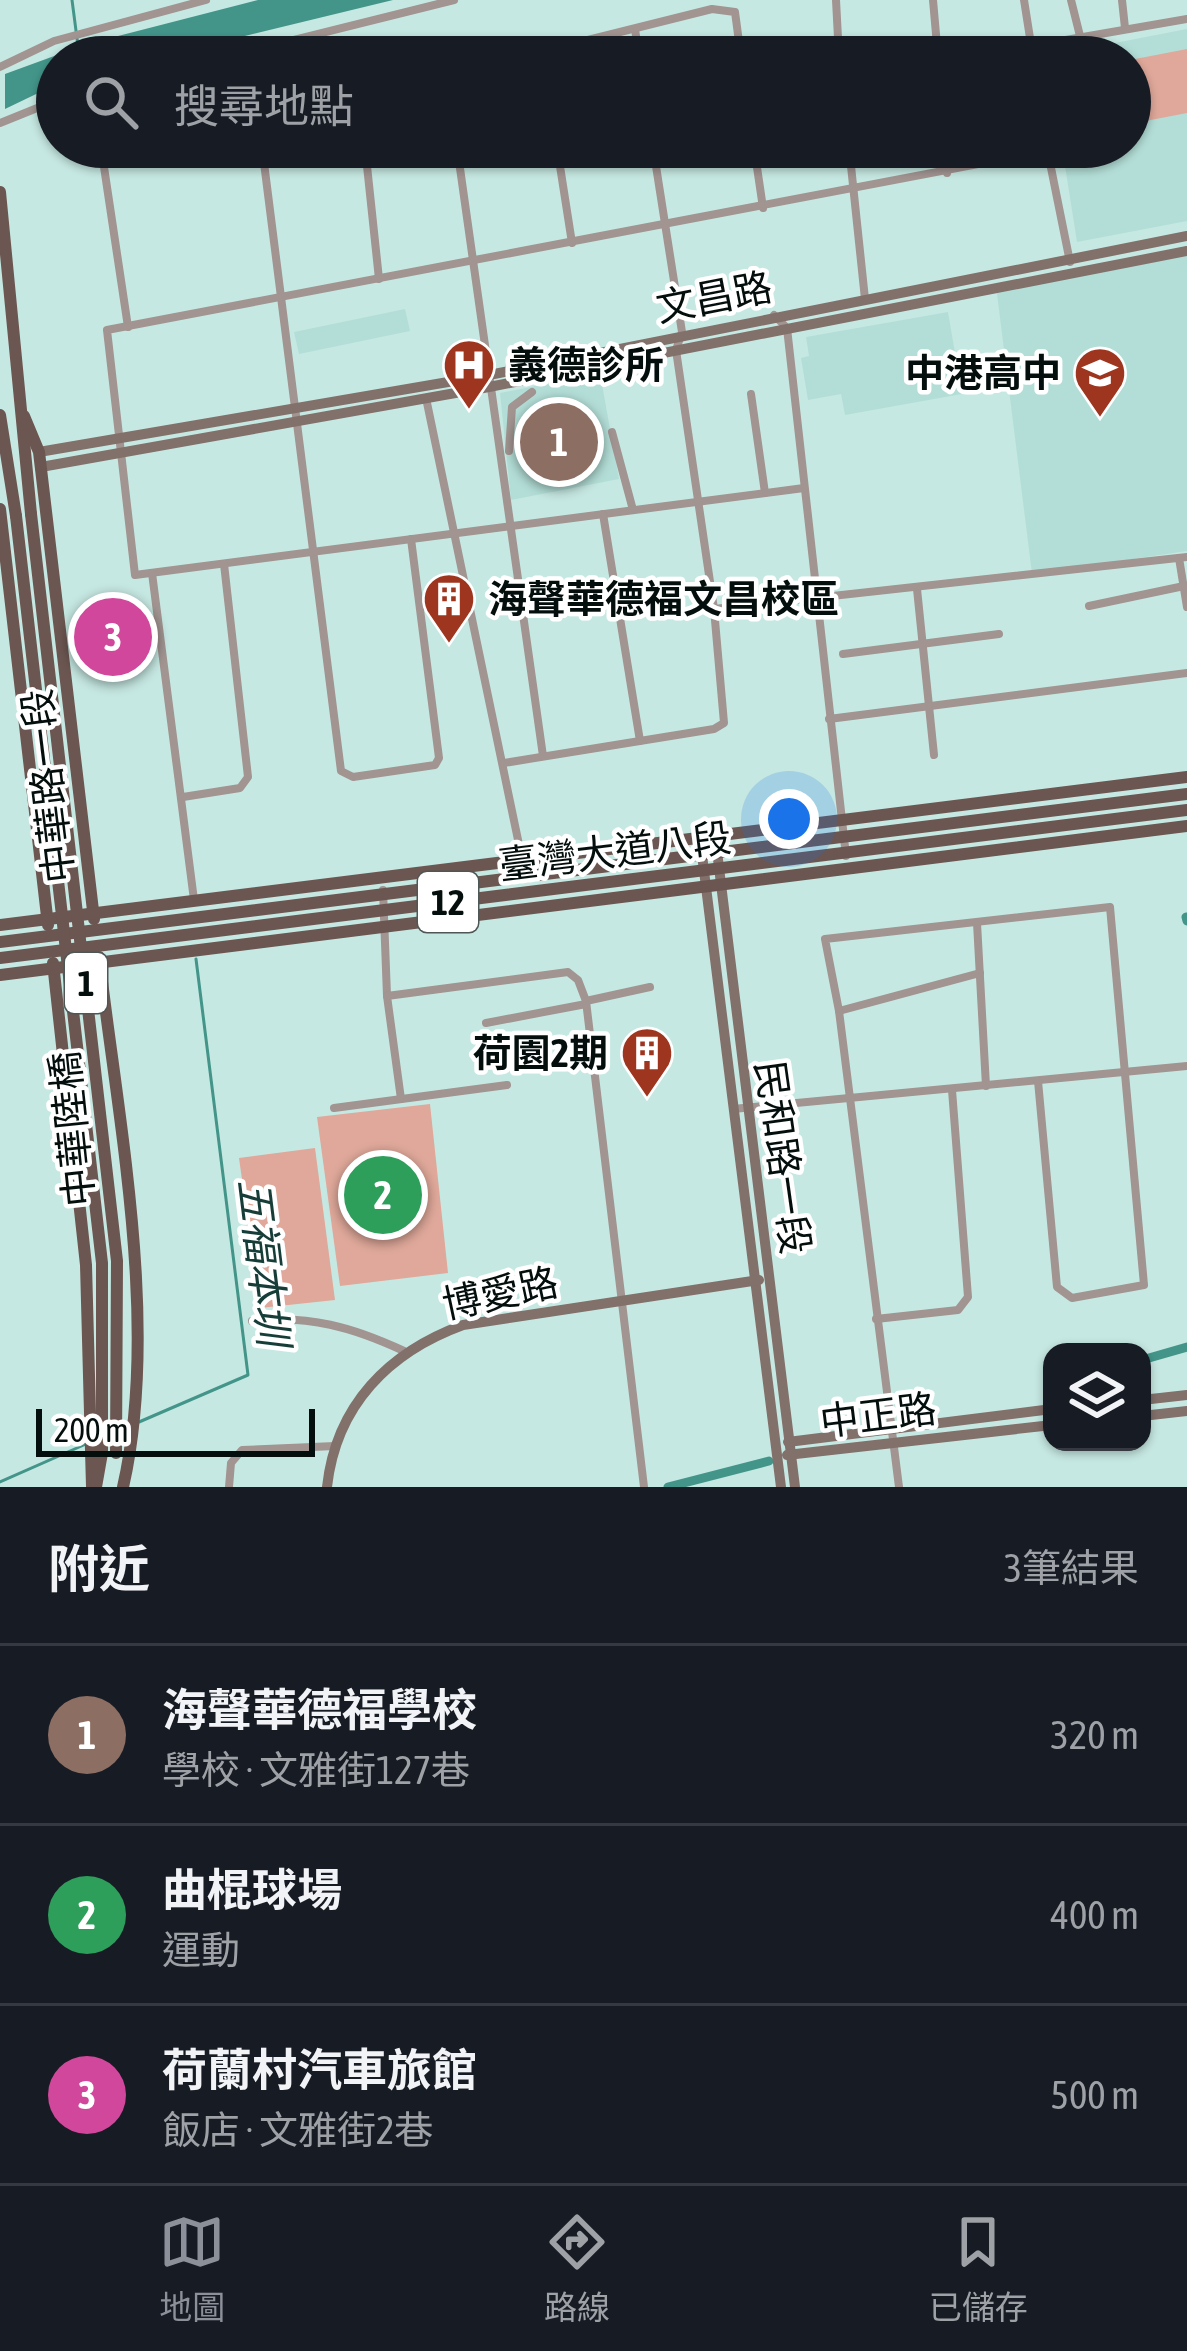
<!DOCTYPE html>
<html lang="zh-TW">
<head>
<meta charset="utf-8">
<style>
	:root { --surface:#171b24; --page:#242831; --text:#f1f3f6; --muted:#9ea1a6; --line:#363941; --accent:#8c9099 }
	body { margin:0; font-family:"Asap Condensed","Noto Sans TC",sans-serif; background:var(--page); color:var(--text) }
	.controls { position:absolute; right:36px; bottom:36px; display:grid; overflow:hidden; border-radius:24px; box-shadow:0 3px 9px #0004 }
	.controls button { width:108px; height:108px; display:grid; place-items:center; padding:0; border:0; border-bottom:3px solid var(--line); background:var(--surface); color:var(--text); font:60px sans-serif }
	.scale { position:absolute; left:36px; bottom:30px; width:279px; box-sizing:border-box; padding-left:12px; border:6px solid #040f0d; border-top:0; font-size:33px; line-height:42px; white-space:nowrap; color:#040f0d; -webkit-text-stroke:9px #fff; paint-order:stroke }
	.you { position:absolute; left:789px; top:819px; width:42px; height:42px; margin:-30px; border:9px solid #fff; border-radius:50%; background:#1a73e8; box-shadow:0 0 0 18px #1a73e833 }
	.badge { display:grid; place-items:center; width:78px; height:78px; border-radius:50%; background:var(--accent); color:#fff; font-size:39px; font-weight:700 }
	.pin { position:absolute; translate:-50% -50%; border:6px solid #fff; box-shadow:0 3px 12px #0006 }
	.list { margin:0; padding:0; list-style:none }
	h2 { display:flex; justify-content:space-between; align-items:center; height:156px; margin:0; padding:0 48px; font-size:51px }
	h2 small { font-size:39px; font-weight:400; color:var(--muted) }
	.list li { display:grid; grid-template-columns:78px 1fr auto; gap:36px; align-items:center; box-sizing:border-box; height:180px; padding:0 48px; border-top:3px solid var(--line) }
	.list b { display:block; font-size:45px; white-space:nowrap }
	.list p { margin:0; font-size:39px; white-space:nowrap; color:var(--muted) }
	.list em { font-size:39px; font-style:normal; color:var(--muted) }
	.icon { flex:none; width:66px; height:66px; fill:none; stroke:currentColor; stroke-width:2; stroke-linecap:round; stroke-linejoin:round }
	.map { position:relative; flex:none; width:1187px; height:1487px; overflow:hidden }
	.search { position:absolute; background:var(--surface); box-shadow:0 3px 9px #0004; left:36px; right:36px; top:36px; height:132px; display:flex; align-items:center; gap:30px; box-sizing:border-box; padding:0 42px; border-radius:66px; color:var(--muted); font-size:45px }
	.sheet { height:696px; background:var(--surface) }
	nav { display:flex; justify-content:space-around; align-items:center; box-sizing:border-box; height:168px; border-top:3px solid var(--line); background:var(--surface); font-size:33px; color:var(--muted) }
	nav a { display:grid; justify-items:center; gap:6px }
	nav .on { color:var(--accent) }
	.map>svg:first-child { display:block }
	.built { fill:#b3ded7 }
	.green { fill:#dfa89a }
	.water { fill:#43958a }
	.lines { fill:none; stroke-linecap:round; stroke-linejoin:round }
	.stream { stroke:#43958a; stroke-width:3 }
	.canal { stroke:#43958a; stroke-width:9 }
	.street { stroke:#a19491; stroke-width:8 }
	.secondary { stroke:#82706b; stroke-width:10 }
	.primary { stroke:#6c5651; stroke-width:12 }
	.primary-bridge { stroke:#6c5651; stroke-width:12 }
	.labels { text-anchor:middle; stroke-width:9; stroke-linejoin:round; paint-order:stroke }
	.shield { fill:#fff; stroke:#4f5756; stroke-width:3 }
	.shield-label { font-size:36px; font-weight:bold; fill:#040f0d }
	.street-label { font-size:39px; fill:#040f0d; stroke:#fff }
	.poi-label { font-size:39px; font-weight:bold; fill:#040f0d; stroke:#fff; text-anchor:start }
	.water-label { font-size:42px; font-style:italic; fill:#163d38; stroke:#fff }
</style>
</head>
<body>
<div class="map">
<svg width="1187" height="1487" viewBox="0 0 1187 1487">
	<rect width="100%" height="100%" fill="#c6e8e2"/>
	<g class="built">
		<path d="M 1187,29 L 1187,221 L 1077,242 L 1062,147 L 1130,147 L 1130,57 L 1047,56 Z"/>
		<path d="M 1187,255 L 1187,551 L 1032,574 L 996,286 Z"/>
		<path d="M 405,309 L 410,331 L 299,354 L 294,332 Z"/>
		<path d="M 948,312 L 962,394 L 845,415 L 841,394 L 808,400 L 801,358 L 809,356 L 806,337 Z"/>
		<path d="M 600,373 L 619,479 L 511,500 L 500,393 Z"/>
	</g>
	<g class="green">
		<path d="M 1187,49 L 1187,113 L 1130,124 L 1130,60 Z"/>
		<path d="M 430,1104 L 448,1273 L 340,1286 L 317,1117 Z"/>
		<path d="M 315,1148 L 335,1300 L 260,1308 L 239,1158 Z"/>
	</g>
	<path class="water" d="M 258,0 L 393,0 L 159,57 L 57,57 L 57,84 L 5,109 L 5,74 L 87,44 Z"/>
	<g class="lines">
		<g class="stream">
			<path d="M 72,0 L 78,46"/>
			<path d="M 139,1422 L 248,1375 L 196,959"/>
			<path d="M 0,1482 L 86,1444"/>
		</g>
		<g class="canal">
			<path d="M 1186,917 L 1187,921"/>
			<path d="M 1142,1360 L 1187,1347"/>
			<path d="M 668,1487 L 769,1461"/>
		</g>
		<g class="street">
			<path d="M 836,0 L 839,57"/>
			<path d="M 933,0 L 938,57"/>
			<path d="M 1024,0 L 1033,57"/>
			<path d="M 1071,0 L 1080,36"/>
			<path d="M 1122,0 L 1125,28"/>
			<path d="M 635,29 L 639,57"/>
			<path d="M 1031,46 L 1187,19"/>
			<path d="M 225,57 L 454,0"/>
			<path d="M 546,57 L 556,48 L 712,9 L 735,12 L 741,57"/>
			<path d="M 0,67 L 54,41 L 206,0"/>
			<path d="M 0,123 L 57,100"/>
			<path d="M 101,147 L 128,327"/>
			<path d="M 262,147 L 341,771 L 353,777 L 435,765 L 439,758 L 411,539"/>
			<path d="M 365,147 L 379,279"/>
			<path d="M 457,147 L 543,756"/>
			<path d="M 557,147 L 572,243"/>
			<path d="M 754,147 L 763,208"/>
			<path d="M 849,147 L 865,299"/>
			<path d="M 945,147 L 947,173"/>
			<path d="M 1047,148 L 1070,262"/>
			<path d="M 102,156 L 139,147"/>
			<path d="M 774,315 L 787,328 L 846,856"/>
			<path d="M 751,394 L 765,493"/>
			<path d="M 426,398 L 522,859 L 511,876"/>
			<path d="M 612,432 L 633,510"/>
			<path d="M 509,451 L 512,407 L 532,392"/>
			<path d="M 804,488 L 135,575 L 107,330 L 1047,151"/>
			<path d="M 603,514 L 640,741"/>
			<path d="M 1179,558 L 1187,607"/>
			<path d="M 152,573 L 194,900"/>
			<path d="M 917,589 L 934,755"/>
			<path d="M 1089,606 L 1184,586"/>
			<path d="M 714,609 L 1187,557"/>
			<path d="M 843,654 L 999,634"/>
			<path d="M 829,719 L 1187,673"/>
			<path d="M 504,763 L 714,729 L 724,723 L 714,609 L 676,350 L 682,332 L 653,147"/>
			<path d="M 183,797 L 240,788 L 248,777 L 224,564"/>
			<path d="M 383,890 L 387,996 L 401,1099"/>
			<path d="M 977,923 L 986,1086"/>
			<path d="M 387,996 L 568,972 L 578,980 L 586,1001 L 644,1487"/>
			<path d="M 586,1001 L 650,987"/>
			<path d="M 839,1011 L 980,973"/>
			<path d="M 486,1023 L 586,1004"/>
			<path d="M 334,1108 L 507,1085"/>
			<path d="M 733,1109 L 1187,1066"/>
			<path d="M 876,1319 L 958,1310 L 968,1297 L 952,1090"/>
			<path d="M 252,1321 C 310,1315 352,1327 404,1351"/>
			<path d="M 229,1487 L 231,1463 L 242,1450 L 335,1446"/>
			<path d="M 899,1487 L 839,1011 L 825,939 L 1110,907 L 1144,1285 L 1072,1298 L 1057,1287 L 1038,1081"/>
		</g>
		<g class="secondary">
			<path d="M 39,452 L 489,375 L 1187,236"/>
			<path d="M 41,467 L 489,387 L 1187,251"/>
			<path d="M 715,835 L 795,1487"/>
			<path d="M 701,847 L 781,1487"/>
			<path d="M 1142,1400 L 1187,1395"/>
			<path d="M 1142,1416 L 1187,1411"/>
			<path d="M 788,1442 L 1052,1409"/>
			<path d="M 787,1455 L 1052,1425"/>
			<path d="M 327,1487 C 336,1405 389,1352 463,1325 L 759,1280"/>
		</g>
		<g class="primary">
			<path d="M 0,192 L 31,514"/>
			<path d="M 0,415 L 16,516"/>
			<path d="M 24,416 L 39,452 L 94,919"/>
			<path d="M 0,509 L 48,925"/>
			<path d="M 0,925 L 1187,777"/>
			<path d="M 0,942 L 1187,794"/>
			<path d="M 99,957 C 118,1121 160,1325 123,1487"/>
			<path d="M 0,958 L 1187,810"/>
			<path d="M 53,963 L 86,1265 L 92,1487"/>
			<path d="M 0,975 L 1187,826"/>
			<path d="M 96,1487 L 102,1453"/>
		</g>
		<g class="primary-bridge">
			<path d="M 31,514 L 117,1261 L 116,1453"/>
			<path d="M 16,516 L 102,1263 L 102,1453"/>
		</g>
	</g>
	<defs>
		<g id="hospital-pin" transform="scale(2.7)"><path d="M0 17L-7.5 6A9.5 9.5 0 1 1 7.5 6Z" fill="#9e351e" stroke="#fff"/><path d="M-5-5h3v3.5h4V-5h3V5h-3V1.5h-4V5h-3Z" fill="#fff"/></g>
		<g id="school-pin" transform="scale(2.7)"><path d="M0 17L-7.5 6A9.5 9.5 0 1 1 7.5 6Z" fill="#9e351e" stroke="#fff"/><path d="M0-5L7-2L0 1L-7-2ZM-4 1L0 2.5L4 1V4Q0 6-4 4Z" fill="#fff"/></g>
		<g id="building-pin" transform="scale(2.7)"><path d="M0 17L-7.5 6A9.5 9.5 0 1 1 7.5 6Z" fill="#9e351e" stroke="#fff"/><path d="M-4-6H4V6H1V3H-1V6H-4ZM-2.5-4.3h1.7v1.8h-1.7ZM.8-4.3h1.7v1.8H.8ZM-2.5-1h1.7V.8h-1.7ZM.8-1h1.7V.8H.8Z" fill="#fff"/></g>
	</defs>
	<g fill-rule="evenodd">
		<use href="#hospital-pin" x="469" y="365"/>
		<use href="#school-pin" x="1100" y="373"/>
		<use href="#building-pin" x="449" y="599"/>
		<use href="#building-pin" x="647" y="1053"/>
	</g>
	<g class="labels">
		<g class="shield">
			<rect x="418" y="872" width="60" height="60" rx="9"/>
			<rect x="65" y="953" width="42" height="60" rx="9"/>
		</g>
		<g class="shield-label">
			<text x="448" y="915">12</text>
			<text x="86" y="996">1</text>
		</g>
		<g class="street-label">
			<text transform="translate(714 297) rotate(-11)" y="14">文昌路</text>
			<text transform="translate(48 786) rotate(-97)" y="14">中華路一段</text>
			<text transform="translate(615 851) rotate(-7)" y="14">臺灣大道八段</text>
			<text transform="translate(72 1129) rotate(-96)" y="14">中華陸橋</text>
			<text transform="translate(783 1157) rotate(82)" y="14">民和路一段</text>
			<text transform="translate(500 1293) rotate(-12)" y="14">博愛路</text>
			<text transform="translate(878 1415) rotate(-7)" y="14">中正路</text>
		</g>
		<g class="poi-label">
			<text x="508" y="379">義德診所</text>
			<text x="1061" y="387" text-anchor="end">中港高中</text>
			<text x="488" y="613">海聲華德福文昌校區</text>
			<text x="608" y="1067" text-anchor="end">荷園2期</text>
		</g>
		<g class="water-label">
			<text transform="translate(264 1262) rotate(83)" y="15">五福本圳</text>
		</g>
	</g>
</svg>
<div class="controls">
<button><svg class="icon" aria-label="layers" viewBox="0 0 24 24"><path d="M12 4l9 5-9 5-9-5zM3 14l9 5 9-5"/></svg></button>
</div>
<div class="scale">200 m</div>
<div class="you"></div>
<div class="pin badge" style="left:559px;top:442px;background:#8d6e63">1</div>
<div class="pin badge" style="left:383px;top:1195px;background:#2e9e5b">2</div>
<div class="pin badge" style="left:113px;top:637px;background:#d1479c">3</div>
<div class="search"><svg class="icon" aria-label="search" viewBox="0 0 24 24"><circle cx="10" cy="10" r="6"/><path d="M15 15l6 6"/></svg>搜尋地點</div>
</div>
<section class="sheet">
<h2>附近<small>3筆結果</small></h2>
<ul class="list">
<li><span class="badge" style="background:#8d6e63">1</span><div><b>海聲華德福學校</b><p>學校 · 文雅街127巷</p></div><em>320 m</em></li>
<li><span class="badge" style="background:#2e9e5b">2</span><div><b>曲棍球場</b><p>運動</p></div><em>400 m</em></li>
<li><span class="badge" style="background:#d1479c">3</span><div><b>荷蘭村汽車旅館</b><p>飯店 · 文雅街2巷</p></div><em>500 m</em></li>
</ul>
</section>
<nav>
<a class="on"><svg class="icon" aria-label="map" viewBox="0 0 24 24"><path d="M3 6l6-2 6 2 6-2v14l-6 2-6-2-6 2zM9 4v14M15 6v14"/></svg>地圖</a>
<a><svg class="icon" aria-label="directions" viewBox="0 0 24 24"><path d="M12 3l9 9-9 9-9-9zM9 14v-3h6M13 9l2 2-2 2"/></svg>路線</a>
<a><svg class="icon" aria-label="saved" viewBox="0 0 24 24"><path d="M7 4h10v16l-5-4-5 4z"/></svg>已儲存</a>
</nav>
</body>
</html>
